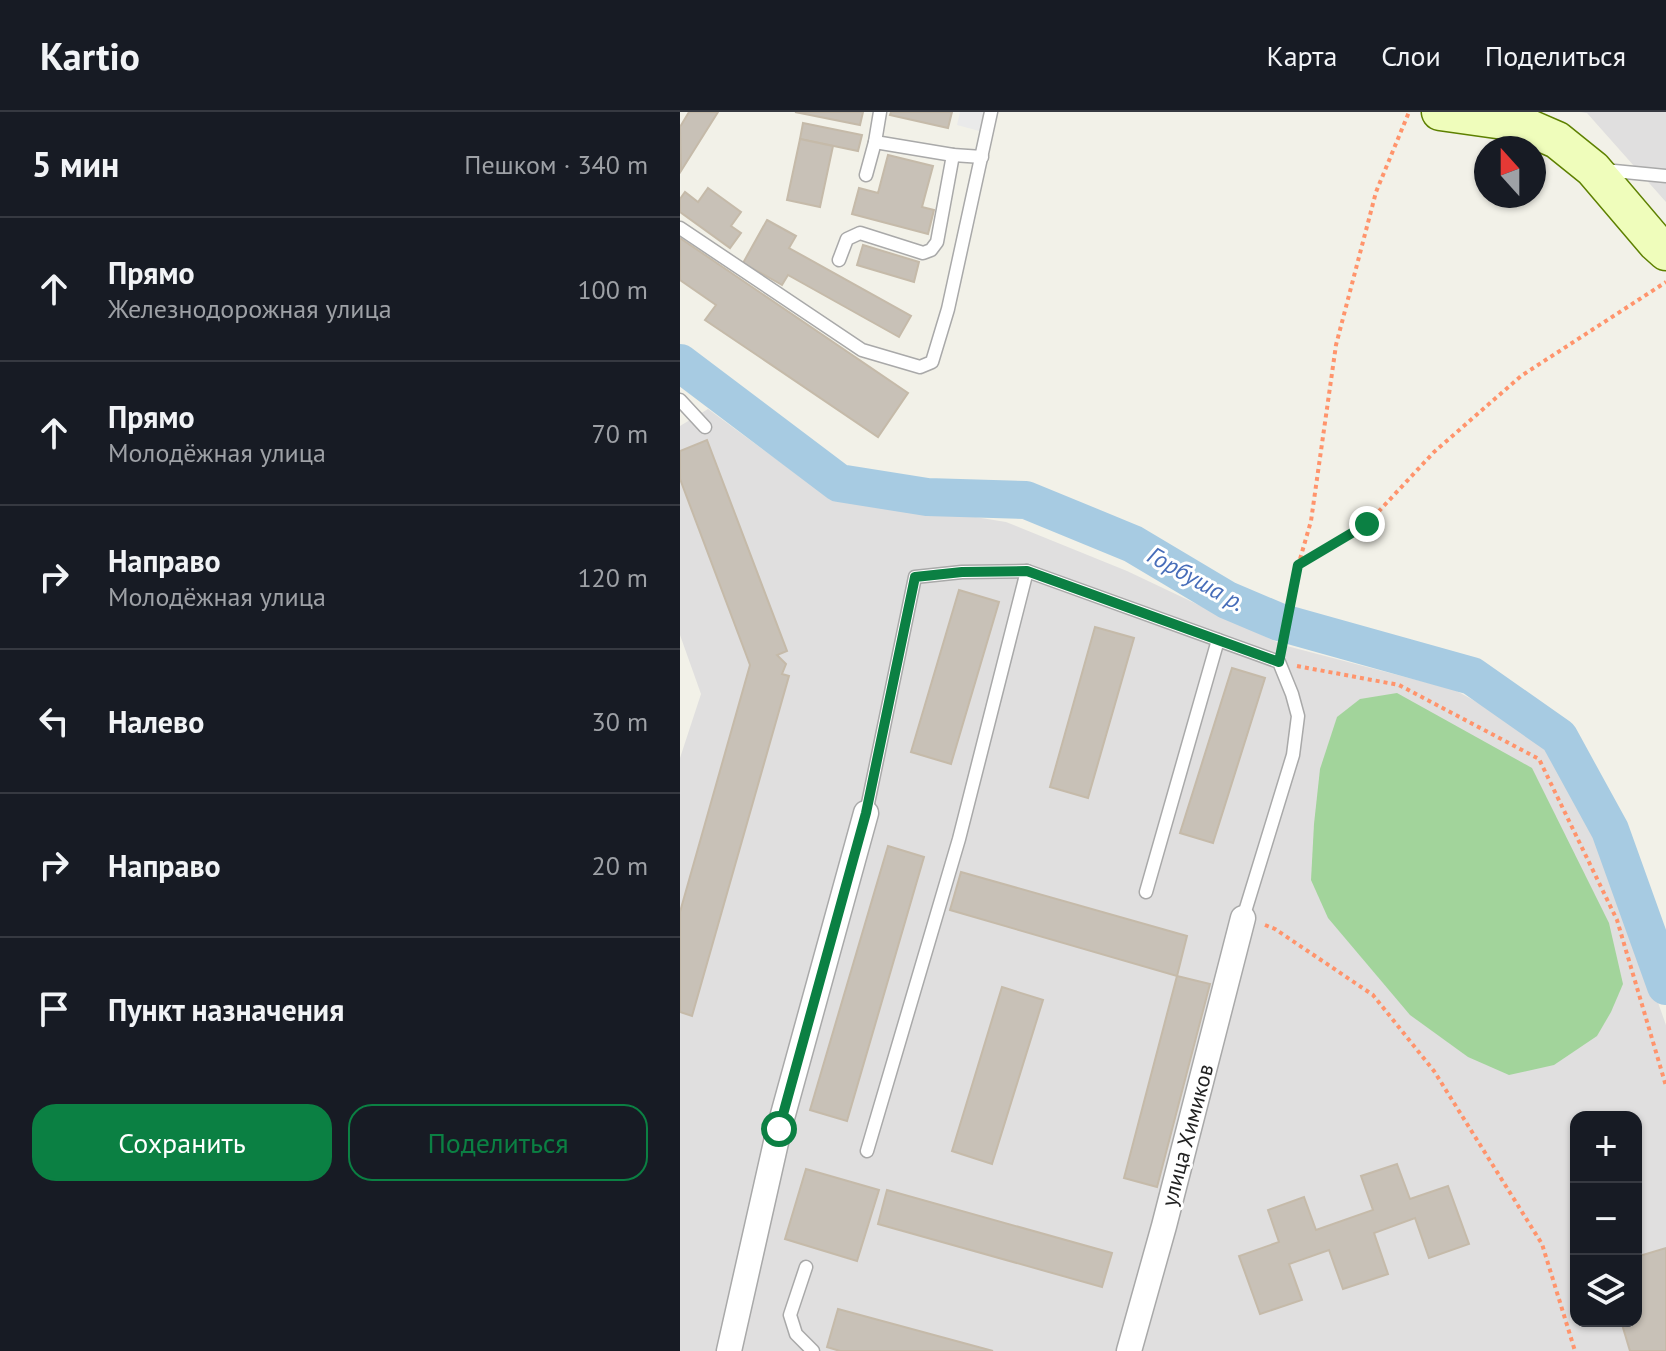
<!DOCTYPE html>
<html lang="ru">
<head>
<meta charset="utf-8">
<style>
	:root { --surface:#171b24; --page:#20242c; --text:#f1f3f6; --muted:#9ea1a6; --line:#363941; --accent:#0b8043 }
	body { margin:0; font-family:"PT Sans",sans-serif; background:var(--page); color:var(--text) }
	.controls { position:absolute; right:24px; bottom:24px; display:grid; overflow:hidden; border-radius:16px; box-shadow:0 2px 6px #0004 }
	.controls button { width:72px; height:72px; display:grid; place-items:center; padding:0; border:0; border-bottom:2px solid var(--line); background:var(--surface); color:var(--text); font:40px sans-serif }
	.compass { position:absolute; left:794px; top:24px; width:72px; height:72px; border-radius:50%; background:var(--surface); box-shadow:0 2px 6px #0004; rotate:339deg }
	.stop { position:absolute; width:24px; height:24px; margin:-18px; border:6px solid #0b8043; border-radius:50%; background:#fff }
	.stop.end { background:#0b8043; border-color:#fff; box-shadow:0 2px 8px #0008 }
	.list { margin:0; padding:0; list-style:none }
	h2 { display:flex; justify-content:space-between; align-items:center; height:104px; margin:0; padding:0 32px; font-size:34px }
	h2 small { font-size:26px; font-weight:400; color:var(--muted) }
	.list li { display:grid; grid-template-columns:52px 1fr auto; gap:24px; align-items:center; box-sizing:border-box; height:144px; padding:0 32px; border-top:2px solid var(--line) }
	.list b { display:block; font-size:30px; white-space:nowrap }
	.list p { margin:0; font-size:26px; white-space:nowrap; color:var(--muted) }
	.list em { font-size:26px; font-style:normal; color:var(--muted) }
	.actions { display:flex; gap:16px; padding:24px 32px }
	.actions a { flex:1; padding:18px 0; border:2px solid var(--accent); border-radius:24px; text-align:center; font-size:28px; color:var(--accent) }
	.actions .main { background:var(--accent); color:#fff }
	.icon { flex:none; width:44px; height:44px; fill:none; stroke:currentColor; stroke-width:2; stroke-linecap:round; stroke-linejoin:round }
	.map { position:relative; flex:none; width:986px; height:1239px; overflow:hidden }
	header { display:flex; align-items:center; gap:48px; box-sizing:border-box; height:112px; padding:0 40px; background:var(--surface); border-bottom:2px solid var(--line) }
	header strong { font-size:38px }
	nav { display:flex; gap:44px; margin-inline-start:auto; font-size:28px }
	main { display:flex }
	aside { flex:1; background:var(--surface) }
	.map>svg:first-child { display:block }
	.residential { fill:#e0dfdf; fill-rule:evenodd }
	.forest { fill:#a2d49b }
	.parking { fill:#eaeaea }
	.lines { fill:none; stroke-linecap:round; stroke-linejoin:round }
	.river { stroke:#a7cbe2; stroke-width:38 }
	.building { fill:#c8c1b7; stroke:#c5baa9; stroke-width:2 }
	.lane-casing { stroke:#a9a9a9; stroke-width:15 }
	.street-casing { stroke:#a9a9a9; stroke-width:27 }
	.secondary-casing { stroke:#5e8100; stroke-width:39 }
	.path { stroke:#ff946c; stroke-width:4; stroke-dasharray:4 4; stroke-linecap:butt }
	.lane { stroke:#fff; stroke-width:12 }
	.street { stroke:#fff; stroke-width:24 }
	.secondary { stroke:#effdbb; stroke-width:36 }
	.route { stroke:#0b8043; stroke-width:10 }
	.labels { text-anchor:middle; stroke-width:6; stroke-linejoin:round; paint-order:stroke }
	.street-label { font-size:22px; fill:#222; stroke:#fff }
	.water-label { font-size:24px; font-style:italic; fill:#476db9; stroke:#fff }
</style>
</head>
<body>
<header>
<strong>Kartio</strong>
<nav><a>Карта</a><a>Слои</a><a>Поделиться</a></nav>
</header>
<main>
<aside>
<h2>5 мин<small>Пешком · 340 m</small></h2>
<ul class="list">
<li><svg class="icon" aria-label="ahead" viewBox="0 0 24 24"><path d="M12 20V5M6 11l6-6 6 6"/></svg><div><b>Прямо</b><p>Железнодорожная улица</p></div><em>100 m</em></li>
<li><svg class="icon" aria-label="ahead" viewBox="0 0 24 24"><path d="M12 20V5M6 11l6-6 6 6"/></svg><div><b>Прямо</b><p>Молодёжная улица</p></div><em>70 m</em></li>
<li><svg class="icon" aria-label="right" viewBox="0 0 24 24"><path d="M7 20v-9h11M14 6l5 5-5 5"/></svg><div><b>Направо</b><p>Молодёжная улица</p></div><em>120 m</em></li>
<li><svg class="icon" aria-label="left" viewBox="0 0 24 24"><path d="M17 20v-9H6M10 6l-5 5 5 5"/></svg><div><b>Налево</b></div><em>30 m</em></li>
<li><svg class="icon" aria-label="right" viewBox="0 0 24 24"><path d="M7 20v-9h11M14 6l5 5-5 5"/></svg><div><b>Направо</b></div><em>20 m</em></li>
<li><svg class="icon" aria-label="arrive" viewBox="0 0 24 24"><path d="M6 21V4h12l-3 4 3 4H6"/></svg><div><b>Пункт назначения</b></div></li>
</ul>
<div class="actions"><a class="main">Сохранить</a><a>Поделиться</a></div>
</aside>
<div class="map">
<svg width="986" height="1239" viewBox="0 0 986 1239">
	<rect width="100%" height="100%" fill="#f2f1e8"/>
	<g class="residential">
		<path d="M 900,0 L 986,0 L 986,90 L 907,1 Z"/>
		<path d="M 28,297 L 141,380 L 326,410 L 447,459 L 603,533 L 775,578 L 870,631 L 916,716 L 986,913 L 986,1239 L 0,1239 L 0,646 L 21,582 L 0,523 L 0,314 ZM 896,1005 L 956,1005 L 956,1209 L 896,1209 Z"/>
	</g>
	<path class="forest" d="M 717,581 L 852,656 L 929,811 L 943,872 L 931,900 L 917,924 L 874,953 L 829,963 L 788,945 L 730,903 L 648,806 L 631,768 L 634,712 L 640,657 L 657,605 L 680,587 Z"/>
	<path class="parking" d="M 280,0 L 308,0 L 303,20 L 277,13 Z"/>
	<g class="lines">
		<path class="river" d="M 0,251 L 159,371 L 247,385 L 346,388 L 453,432 L 547,488 L 599,510 L 792,564 L 879,625 L 930,718 L 986,874"/>
	</g>
	<g class="building">
		<path d="M 9,0 L 38,0 L 1,59 L 0,15 Z"/>
		<path d="M 115,0 L 183,0 L 180,13 Z"/>
		<path d="M 211,0 L 272,0 L 268,16 L 210,3 Z"/>
		<path d="M 123,11 L 182,23 L 178,39 L 120,27 Z"/>
		<path d="M 120,27 L 153,34 L 140,95 L 107,88 Z"/>
		<path d="M 208,43 L 253,54 L 242,95 L 254,98 L 248,122 L 172,102 L 179,76 L 198,81 Z"/>
		<path d="M 28,76 L 61,100 L 51,114 L 61,121 L 50,136 L 0,100 L 0,87 L 5,80 L 18,90 Z"/>
		<path d="M 87,108 L 116,124 L 109,136 L 231,204 L 219,225 L 108,163 L 102,173 L 63,151 Z"/>
		<path d="M 0,126 L 228,281 L 198,325 L 25,208 L 36,193 L 0,168 Z"/>
		<path d="M 183,133 L 239,150 L 234,170 L 177,153 Z"/>
		<path d="M 27,328 L 107,539 L 97,543 L 106,552 L 102,562 L 109,564 L 12,904 L 0,900 L 0,800 L 70,553 L 0,367 L 0,339 Z"/>
		<path d="M 279,478 L 319,490 L 271,652 L 231,640 Z"/>
		<path d="M 415,515 L 454,526 L 408,686 L 370,675 Z"/>
		<path d="M 552,556 L 585,566 L 533,731 L 500,721 Z"/>
		<path d="M 208,734 L 244,745 L 167,1009 L 130,998 Z"/>
		<path d="M 281,760 L 507,824 L 497,864 L 270,798 Z"/>
		<path d="M 497,864 L 530,872 L 477,1075 L 444,1066 Z"/>
		<path d="M 322,875 L 363,888 L 312,1052 L 272,1039 Z"/>
		<path d="M 717,1052 L 730,1087 L 768,1074 L 789,1132 L 749,1146 L 735,1106 L 694,1121 L 708,1162 L 663,1177 L 649,1138 L 609,1152 L 622,1188 L 580,1202 L 559,1144 L 599,1130 L 588,1098 L 624,1085 L 636,1118 L 693,1098 L 681,1064 Z"/>
		<path d="M 126,1057 L 199,1078 L 177,1149 L 105,1127 Z"/>
		<path d="M 207,1078 L 432,1141 L 422,1175 L 198,1112 Z"/>
		<path d="M 986,1136 L 986,1239 L 950,1239 L 941,1209 L 956,1209 L 956,1145 Z"/>
		<path d="M 158,1197 L 313,1239 L 160,1239 L 147,1235 Z"/>
	</g>
	<g class="lines">
		<g class="lane-casing">
			<g id="lane">
				<path d="M 195,30 L 273,43 L 302,45"/>
				<path d="M 924,58 L 986,64"/>
				<path d="M 186,63 L 195,30 L 200,0"/>
				<path d="M 0,116 L 182,238 L 240,255 L 252,250 L 268,197 L 311,0"/>
				<path d="M 159,148 L 167,127 L 180,121 L 243,141 L 251,138 L 257,130 L 273,43"/>
				<path d="M 0,288 L 25,315"/>
				<path d="M 186,701 L 235,465 L 282,460 L 347,459 L 599,550 L 612,582 L 618,604 L 613,643 L 563,806"/>
				<path d="M 466,780 L 538,528"/>
				<path d="M 187,1039 L 279,727 L 347,459"/>
				<path d="M 126,1155 L 110,1203 L 116,1222 L 133,1239"/>
			</g>
		</g>
		<g class="street-casing">
			<g id="street">
				<path d="M 49,1239 L 99,1017 L 186,701"/>
				<path d="M 449,1239 L 484,1114 L 563,806"/>
			</g>
		</g>
		<g class="secondary-casing">
			<path id="secondary" d="M 760,0 L 838,11 L 877,28 L 913,57 L 976,131 L 986,140"/>
		</g>
		<g class="path">
			<path d="M 619,452 L 687,412 L 754,340 L 841,264 L 986,170"/>
			<path d="M 602,533 L 614,468 L 631,409 L 656,233 L 696,80 L 729,0"/>
			<path d="M 617,554 L 719,573 L 859,647 L 937,808 L 986,974"/>
			<path d="M 585,813 L 595,817 L 693,883 L 754,959 L 862,1132 L 895,1239"/>
		</g>
		<use href="#lane" class="lane"/>
		<use href="#street" class="street"/>
		<use href="#secondary" class="secondary"/>
	</g>
	<g class="lines">
		<path class="route" d="M 99,1017 L 186,701 L 235,465 L 282,460 L 347,459 L 599,550 L 618,453 L 687,412"/>
	</g>
	<g class="labels">
		<g class="street-label">
			<text transform="translate(507 1023) rotate(-75)" y="8">улица Химиков</text>
		</g>
		<g class="water-label">
			<text transform="translate(516 467) rotate(29)" y="8">Горбуша р.</text>
		</g>
	</g>
</svg>
<div class="controls">
<button>+</button>
<button>−</button>
<button><svg class="icon" aria-label="layers" viewBox="0 0 24 24"><path d="M12 4l9 5-9 5-9-5zM3 14l9 5 9-5"/></svg></button>
</div>
<svg class="compass" viewBox="-18 -18 36 36"><path d="M0-13l5 13h-10z" fill="#e53935"/><path d="M0 13l5-13h-10z" fill="#9ea1a6"/></svg>
<div class="stop" style="left:99px;top:1017px"></div>
<div class="stop end" style="left:687px;top:412px"></div>
</div>
</main>
</body>
</html>
